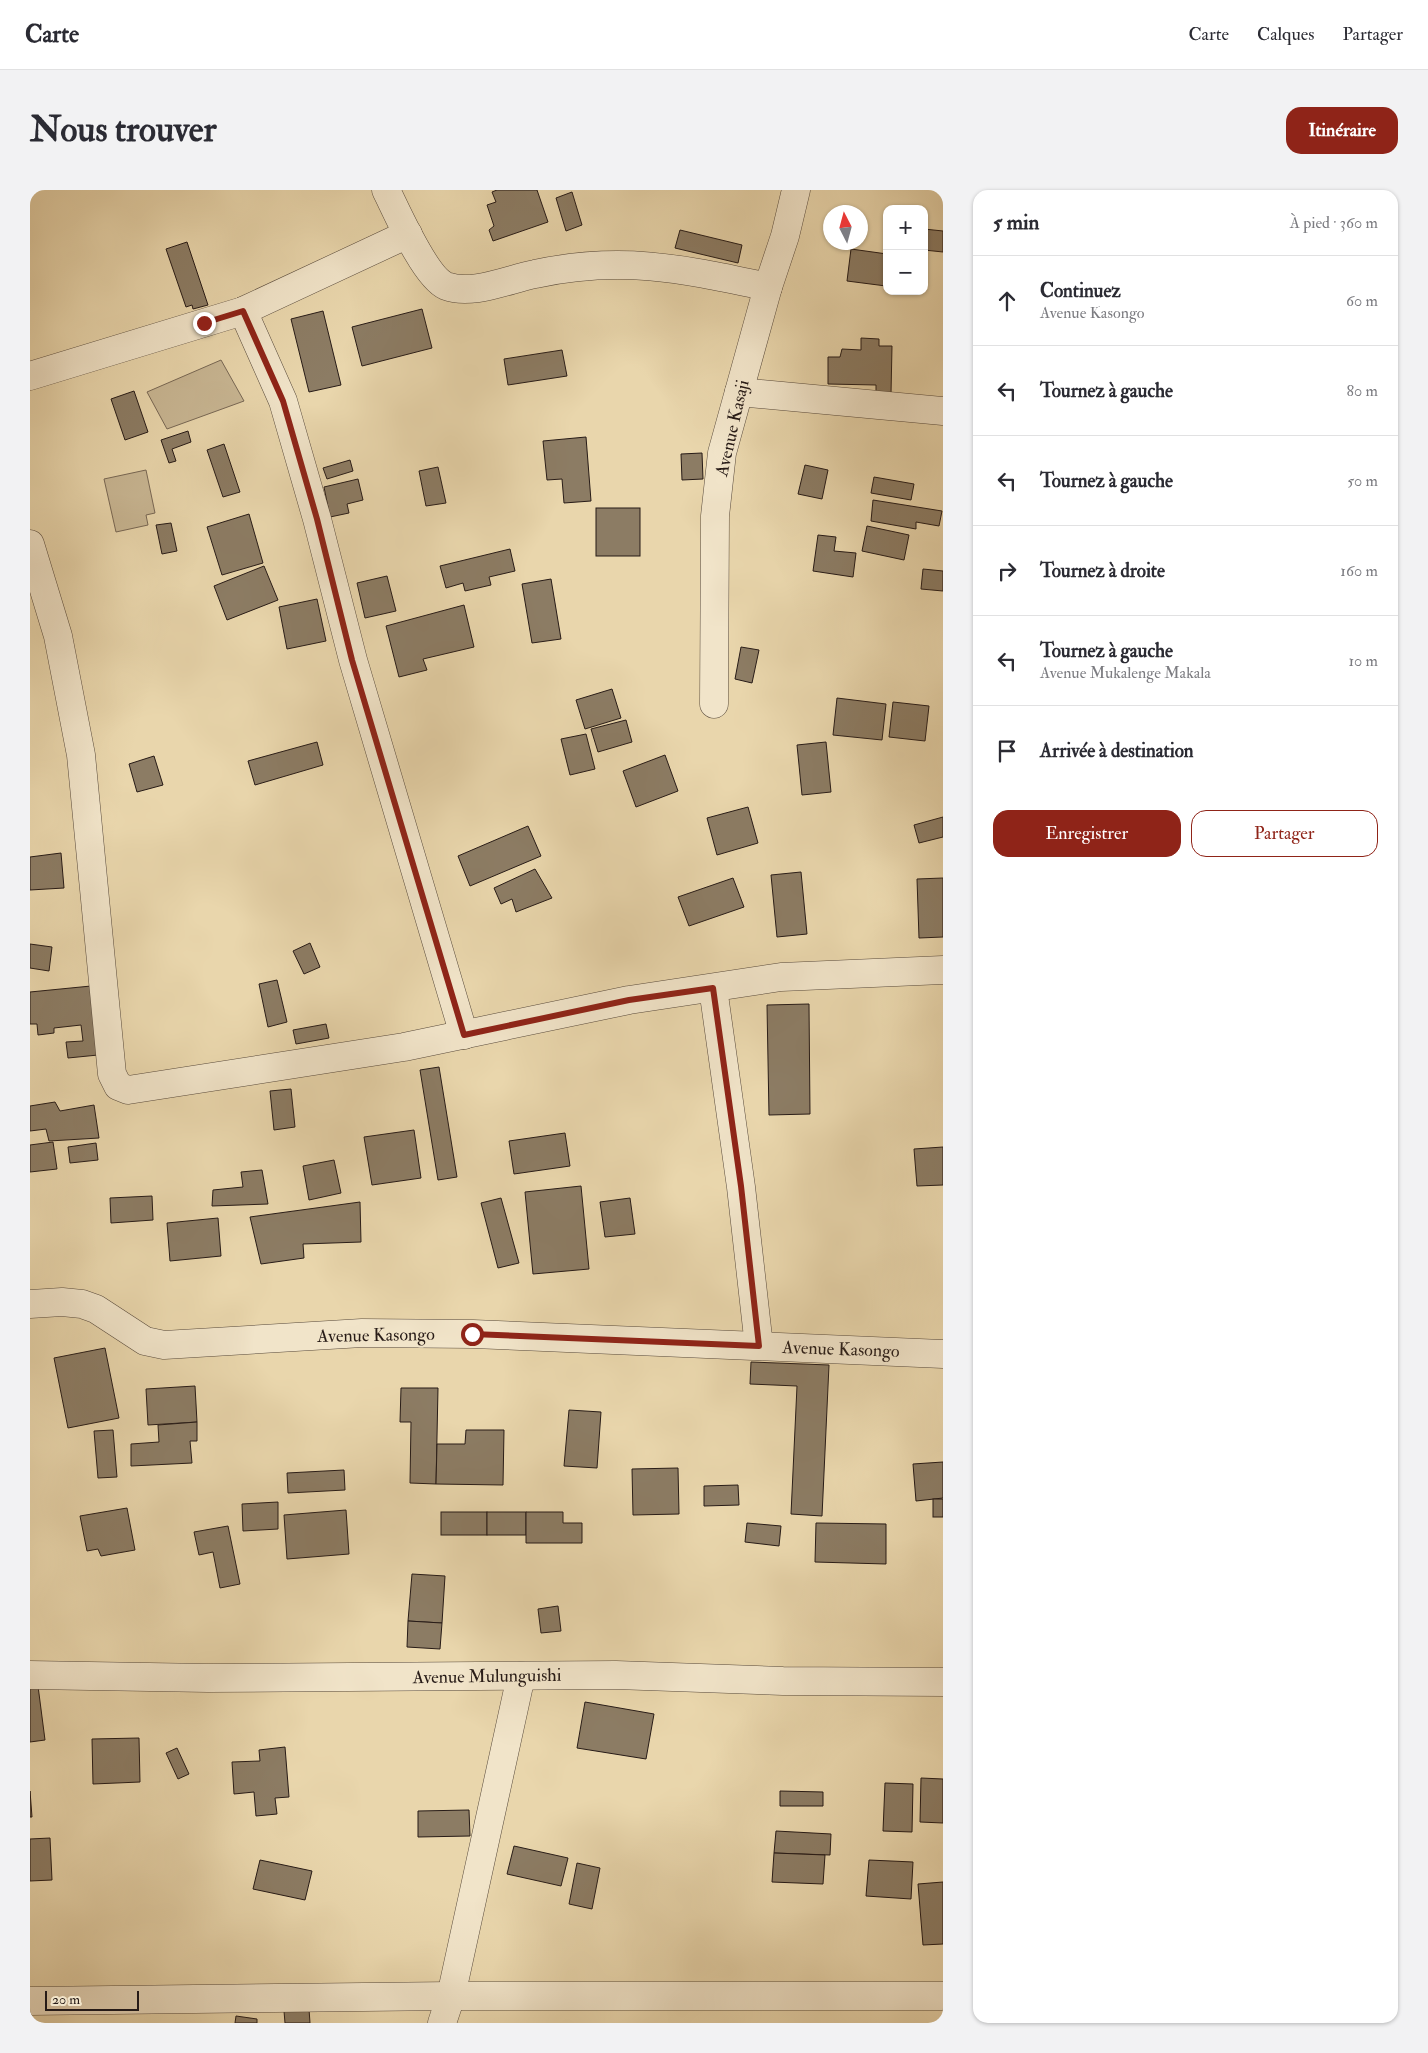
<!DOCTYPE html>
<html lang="fr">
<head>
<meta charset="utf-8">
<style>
	:root { --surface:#fff; --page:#f2f2f3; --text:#2b2b33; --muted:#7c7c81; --line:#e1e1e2; --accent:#8f2418 }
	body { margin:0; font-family:"IM FELL Double Pica",serif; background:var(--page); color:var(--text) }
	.controls { position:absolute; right:15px; top:15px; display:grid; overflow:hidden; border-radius:10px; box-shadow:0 1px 4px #0004 }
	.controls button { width:45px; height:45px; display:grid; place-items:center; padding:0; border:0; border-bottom:1px solid var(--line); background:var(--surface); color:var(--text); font:25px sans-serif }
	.compass { position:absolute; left:793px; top:15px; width:45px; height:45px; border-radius:50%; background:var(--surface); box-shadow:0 1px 4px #0004; rotate:354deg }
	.scale { position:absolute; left:15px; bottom:12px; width:94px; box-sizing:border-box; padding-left:5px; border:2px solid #271b17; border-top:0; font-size:14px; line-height:18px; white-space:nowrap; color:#271b17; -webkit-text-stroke:4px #f1e4c9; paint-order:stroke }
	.stop { position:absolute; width:15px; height:15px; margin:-11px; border:4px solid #8f2418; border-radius:50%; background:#fff }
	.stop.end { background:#8f2418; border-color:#fff; box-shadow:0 1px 5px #0008 }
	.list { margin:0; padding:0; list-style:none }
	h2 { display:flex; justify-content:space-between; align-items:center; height:65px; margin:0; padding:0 20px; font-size:21px }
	h2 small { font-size:16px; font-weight:400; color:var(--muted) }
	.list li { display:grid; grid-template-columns:32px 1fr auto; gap:15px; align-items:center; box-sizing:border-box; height:90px; padding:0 20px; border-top:1px solid var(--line) }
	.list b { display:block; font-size:19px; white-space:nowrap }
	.list p { margin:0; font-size:16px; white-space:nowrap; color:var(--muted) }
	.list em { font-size:16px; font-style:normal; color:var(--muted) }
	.actions { display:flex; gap:10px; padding:15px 20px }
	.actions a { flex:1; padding:11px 0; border:1px solid var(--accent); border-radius:15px; text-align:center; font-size:18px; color:var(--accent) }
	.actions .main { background:var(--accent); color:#fff }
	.icon { flex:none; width:28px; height:28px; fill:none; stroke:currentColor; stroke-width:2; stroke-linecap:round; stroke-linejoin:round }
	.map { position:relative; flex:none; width:913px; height:1833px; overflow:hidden; border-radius:15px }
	header { display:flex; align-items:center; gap:30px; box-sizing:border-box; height:70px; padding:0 25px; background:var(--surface); border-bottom:1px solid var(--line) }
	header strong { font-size:24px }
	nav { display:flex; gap:28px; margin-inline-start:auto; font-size:18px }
	.intro { display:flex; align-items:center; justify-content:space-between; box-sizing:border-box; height:120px; padding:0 30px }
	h1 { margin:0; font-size:35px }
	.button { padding:12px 22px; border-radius:15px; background:var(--accent); color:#fff; font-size:18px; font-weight:700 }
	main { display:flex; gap:30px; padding:0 30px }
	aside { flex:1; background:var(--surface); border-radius:15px; box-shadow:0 1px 4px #0004 }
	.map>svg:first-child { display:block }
	.green { fill:#c8b693; stroke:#786855 }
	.building { fill:#8c7c64; stroke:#271b17 }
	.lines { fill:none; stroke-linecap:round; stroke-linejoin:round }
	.minor-casing { stroke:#584a3c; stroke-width:29 }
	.minor { stroke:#f1e4c9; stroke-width:28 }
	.route { stroke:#8f2418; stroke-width:6 }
	.labels { text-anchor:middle; stroke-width:4; stroke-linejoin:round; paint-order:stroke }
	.street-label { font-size:18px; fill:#271b17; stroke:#f1e4c9 }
</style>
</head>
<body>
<header>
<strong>Carte</strong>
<nav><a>Carte</a><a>Calques</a><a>Partager</a></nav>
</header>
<div class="intro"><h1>Nous trouver</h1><a class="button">Itinéraire</a></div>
<main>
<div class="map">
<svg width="913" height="1833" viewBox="0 0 913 1833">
	<rect width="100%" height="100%" fill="#e9d6ac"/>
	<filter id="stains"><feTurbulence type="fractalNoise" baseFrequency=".004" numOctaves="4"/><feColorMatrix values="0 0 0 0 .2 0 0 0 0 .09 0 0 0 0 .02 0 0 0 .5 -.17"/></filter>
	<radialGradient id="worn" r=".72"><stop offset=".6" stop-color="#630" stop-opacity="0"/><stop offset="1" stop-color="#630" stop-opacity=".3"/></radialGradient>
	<g class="green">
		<path d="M 191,170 L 214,211 L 137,239 L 117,202 Z"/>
		<path d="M 116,280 L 125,323 L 116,325 L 118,335 L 86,342 L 74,289 Z"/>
	</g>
	<g class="building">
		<path d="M 467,0 L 507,0 L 518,32 L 463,51 L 459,40 L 464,36 L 457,15 L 466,12 L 462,2 Z"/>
		<path d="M 542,2 L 552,35 L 536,41 L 526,8 Z"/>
		<path d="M 894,39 L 913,41 L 913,62 L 894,60 Z"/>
		<path d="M 650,40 L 712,55 L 708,73 L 645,58 Z"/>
		<path d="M 157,52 L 178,115 L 163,119 L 162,115 L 156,117 L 136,59 Z"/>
		<path d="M 821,59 L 857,64 L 856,96 L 817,91 Z"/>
		<path d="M 392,119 L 402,158 L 332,176 L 322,137 Z"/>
		<path d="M 293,121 L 311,195 L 279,202 L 261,129 Z"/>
		<path d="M 831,148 L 849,149 L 849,156 L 862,156 L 861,204 L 846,203 L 846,195 L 798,194 L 798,167 L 810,167 L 812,159 L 831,160 Z"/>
		<path d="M 532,160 L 537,186 L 478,195 L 474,169 Z"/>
		<path d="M 104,201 L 118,242 L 95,250 L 81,209 Z"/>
		<path d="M 158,241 L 161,252 L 142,259 L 146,271 L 139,273 L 131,250 Z"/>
		<path d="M 556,247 L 561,311 L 534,313 L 532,289 L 517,290 L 513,251 Z"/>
		<path d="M 194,254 L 210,302 L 193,307 L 177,260 Z"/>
		<path d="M 672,263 L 673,289 L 652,290 L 651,264 Z"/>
		<path d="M 320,270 L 323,281 L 297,289 L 293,278 Z"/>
		<path d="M 775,275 L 798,280 L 792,309 L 768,304 Z"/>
		<path d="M 408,277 L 416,313 L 396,316 L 389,281 Z"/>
		<path d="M 844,287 L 884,294 L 881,310 L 841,303 Z"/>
		<path d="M 328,289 L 333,310 L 317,314 L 319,323 L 300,327 L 294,297 Z"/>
		<path d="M 843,310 L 912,321 L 909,336 L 886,332 L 886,339 L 841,331 Z"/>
		<rect x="566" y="318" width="44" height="48"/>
		<path d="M 219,324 L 233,373 L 192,385 L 177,337 Z"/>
		<path d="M 141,333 L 147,361 L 132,364 L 126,335 Z"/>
		<path d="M 837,336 L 879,345 L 874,370 L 832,361 Z"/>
		<path d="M 788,345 L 806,347 L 804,361 L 826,363 L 823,387 L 783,381 Z"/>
		<path d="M 480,359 L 485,381 L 459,387 L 461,395 L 435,401 L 433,393 L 416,398 L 410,376 Z"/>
		<path d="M 234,376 L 248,410 L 197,430 L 184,396 Z"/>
		<path d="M 893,379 L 913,381 L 913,401 L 891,399 Z"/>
		<path d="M 357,386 L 366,421 L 335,428 L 327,393 Z"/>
		<path d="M 521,389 L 531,449 L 502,453 L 492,394 Z"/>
		<path d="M 287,409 L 296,451 L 257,459 L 249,417 Z"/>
		<path d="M 434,415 L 444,457 L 393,469 L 397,480 L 369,487 L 356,436 Z"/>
		<path d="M 711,457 L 729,460 L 722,493 L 705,489 Z"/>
		<path d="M 582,499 L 591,528 L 555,539 L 546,510 Z"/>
		<path d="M 807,508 L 856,514 L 852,550 L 803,545 Z"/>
		<path d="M 863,512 L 899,516 L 895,551 L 859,547 Z"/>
		<path d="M 596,530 L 602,552 L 568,562 L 561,539 Z"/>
		<path d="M 556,544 L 565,579 L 540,585 L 531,549 Z"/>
		<path d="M 287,552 L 293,575 L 225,595 L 218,571 Z"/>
		<path d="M 796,552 L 801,602 L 772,605 L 767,555 Z"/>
		<path d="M 635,565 L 648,601 L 606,617 L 593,581 Z"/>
		<path d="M 124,566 L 133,595 L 107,602 L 99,574 Z"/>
		<path d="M 718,617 L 728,653 L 687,665 L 677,628 Z"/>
		<path d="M 913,627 L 913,647 L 889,653 L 884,635 Z"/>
		<path d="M 498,636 L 511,666 L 440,696 L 428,666 Z"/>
		<path d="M 31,663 L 34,698 L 0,700 L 0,667 Z"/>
		<path d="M 505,679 L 522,708 L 486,722 L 482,709 L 471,714 L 464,698 Z"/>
		<path d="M 771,682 L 777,744 L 747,747 L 741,685 Z"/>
		<path d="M 703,688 L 714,717 L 659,736 L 648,707 Z"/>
		<path d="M 913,688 L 913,747 L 889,748 L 887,689 Z"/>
		<path d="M 280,753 L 290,777 L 274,784 L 263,761 Z"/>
		<path d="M 0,754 L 22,757 L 19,781 L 0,778 Z"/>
		<path d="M 247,790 L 257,832 L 238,837 L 229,794 Z"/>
		<path d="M 61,796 L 68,865 L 38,868 L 36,852 L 53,851 L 51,835 L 24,838 L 24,843 L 8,845 L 7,834 L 0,834 L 0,802 Z"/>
		<path d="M 779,814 L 780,924 L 739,925 L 737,815 Z"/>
		<path d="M 296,834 L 299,848 L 266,854 L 263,840 Z"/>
		<path d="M 409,877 L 427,987 L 408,990 L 390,880 Z"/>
		<path d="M 261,899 L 265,937 L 244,940 L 240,901 Z"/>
		<path d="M 25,912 L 30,921 L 64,915 L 69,948 L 19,951 L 16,939 L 0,941 L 0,916 Z"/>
		<path d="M 384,940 L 391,988 L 342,995 L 334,947 Z"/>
		<path d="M 535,943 L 540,976 L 484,984 L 479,951 Z"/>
		<path d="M 23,952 L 27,979 L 0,982 L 0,955 Z"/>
		<path d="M 66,953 L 68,970 L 40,973 L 38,957 Z"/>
		<path d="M 913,957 L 913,995 L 887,996 L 884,959 Z"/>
		<path d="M 304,970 L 311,1003 L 279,1010 L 273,976 Z"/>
		<path d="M 232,980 L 238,1014 L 182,1016 L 183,1000 L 213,997 L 211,982 Z"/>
		<path d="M 551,996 L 559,1079 L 503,1084 L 495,1002 Z"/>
		<path d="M 122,1006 L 123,1030 L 81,1033 L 80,1008 Z"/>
		<path d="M 471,1008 L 489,1073 L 468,1078 L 451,1013 Z"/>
		<path d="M 600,1008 L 605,1044 L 575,1047 L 570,1012 Z"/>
		<path d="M 330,1012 L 331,1052 L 273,1054 L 274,1068 L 231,1074 L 220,1027 Z"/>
		<path d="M 188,1028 L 191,1066 L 140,1071 L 137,1033 Z"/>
		<path d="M 75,1158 L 89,1228 L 38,1238 L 24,1168 Z"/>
		<path d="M 721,1172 L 799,1175 L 792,1326 L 761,1324 L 767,1196 L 720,1194 Z"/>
		<path d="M 165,1196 L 167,1232 L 118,1235 L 116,1199 Z"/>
		<path d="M 371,1198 L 408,1198 L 406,1294 L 380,1293 L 381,1232 L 370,1232 Z"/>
		<path d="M 539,1220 L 571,1222 L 567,1278 L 534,1276 Z"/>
		<path d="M 167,1232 L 167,1251 L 160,1251 L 162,1273 L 101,1276 L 101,1254 L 129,1252 L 128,1235 Z"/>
		<path d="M 83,1240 L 87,1287 L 68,1288 L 64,1241 Z"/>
		<path d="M 436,1240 L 474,1240 L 473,1295 L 406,1294 L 407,1254 L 435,1254 Z"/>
		<path d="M 913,1272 L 913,1308 L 886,1311 L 883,1274 Z"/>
		<path d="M 648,1278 L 649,1324 L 603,1325 L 602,1279 Z"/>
		<path d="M 314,1280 L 315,1300 L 258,1303 L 257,1283 Z"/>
		<path d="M 708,1295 L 709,1315 L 674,1316 L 674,1296 Z"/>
		<rect x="903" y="1309" width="10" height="18"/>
		<path d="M 248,1312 L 248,1339 L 213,1341 L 212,1314 Z"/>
		<path d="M 97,1318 L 105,1360 L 71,1366 L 68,1359 L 57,1361 L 50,1326 Z"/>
		<path d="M 316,1320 L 319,1364 L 257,1369 L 254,1325 Z"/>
		<rect x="411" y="1322" width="46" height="23"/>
		<rect x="457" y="1322" width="39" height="23"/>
		<path d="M 496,1322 L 533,1322 L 533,1333 L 552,1333 L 552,1353 L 496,1353 Z"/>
		<path d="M 717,1333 L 751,1336 L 749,1356 L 715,1352 Z"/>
		<path d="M 786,1333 L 856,1334 L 856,1374 L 785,1372 Z"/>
		<path d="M 198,1336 L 210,1394 L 190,1398 L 183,1362 L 169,1365 L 164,1342 Z"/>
		<path d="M 382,1384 L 415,1386 L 412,1433 L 378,1431 Z"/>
		<path d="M 528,1416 L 531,1441 L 511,1443 L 508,1419 Z"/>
		<path d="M 378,1431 L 412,1433 L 410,1459 L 377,1457 Z"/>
		<path d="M 8,1496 L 15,1550 L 0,1552 L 0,1497 Z"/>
		<path d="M 555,1512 L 624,1524 L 616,1569 L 547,1558 Z"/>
		<path d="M 109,1548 L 110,1592 L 63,1594 L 62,1549 Z"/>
		<path d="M 255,1557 L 259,1607 L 245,1608 L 247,1624 L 226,1626 L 224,1602 L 204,1604 L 202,1572 L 230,1571 L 229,1560 Z"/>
		<path d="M 147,1558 L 159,1584 L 148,1589 L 136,1563 Z"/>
		<path d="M 891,1588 L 913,1589 L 913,1633 L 890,1632 Z"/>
		<path d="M 855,1593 L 883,1594 L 882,1642 L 853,1641 Z"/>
		<path d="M 0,1601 L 2,1627 L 0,1627 Z"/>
		<path d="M 750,1601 L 793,1602 L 793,1616 L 750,1616 Z"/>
		<path d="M 439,1620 L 440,1646 L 388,1647 L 388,1621 Z"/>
		<path d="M 746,1641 L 801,1644 L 800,1665 L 744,1663 Z"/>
		<path d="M 20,1648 L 22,1690 L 0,1691 L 0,1649 Z"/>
		<path d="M 484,1656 L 538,1668 L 531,1696 L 477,1684 Z"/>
		<path d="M 744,1663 L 795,1665 L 793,1694 L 742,1692 Z"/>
		<path d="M 230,1670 L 282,1681 L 275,1710 L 223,1699 Z"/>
		<path d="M 839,1670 L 883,1672 L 881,1709 L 836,1706 Z"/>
		<path d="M 547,1673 L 570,1678 L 562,1719 L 539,1714 Z"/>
		<path d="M 913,1692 L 913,1754 L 893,1755 L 888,1694 Z"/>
		<path d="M 279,1819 L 280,1833 L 255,1833 L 254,1821 Z"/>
		<path d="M 206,1826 L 227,1829 L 227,1833 L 205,1833 Z"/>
	</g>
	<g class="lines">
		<g class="minor-casing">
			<g id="minor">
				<path d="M 356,0 C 367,22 395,87 416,96 C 442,106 479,89 505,84 C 592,65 653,79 738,97"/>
				<path d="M 213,121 L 253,211 L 287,329 L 323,470 L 434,845"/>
				<path d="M 0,186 L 213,121 L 378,44"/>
				<path d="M 709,202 L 913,221"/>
				<path d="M 0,354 L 28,446 L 51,565 L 82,884 L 88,896 L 98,900 L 374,857 L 599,810 L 751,787 L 913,780"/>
				<path d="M 684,514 L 685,326 L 692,263 L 738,97 L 755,46 L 766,0"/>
				<path d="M 683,798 L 711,997 L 729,1156"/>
				<path d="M 0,1114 L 32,1112 L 52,1114 L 66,1119 L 115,1151 L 134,1155 L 332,1143 L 443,1144 L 913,1164"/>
				<path d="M 0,1485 L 178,1488 L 586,1485 L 753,1491 L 913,1492"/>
				<path d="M 0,1811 L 421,1806 L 913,1806"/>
				<path d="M 412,1833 L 421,1806 L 491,1486"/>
			</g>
		</g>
		<use href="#minor" class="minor"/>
	</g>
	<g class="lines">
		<path class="route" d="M 174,133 L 213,121 L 253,211 L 287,329 L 322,470 L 434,845 L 599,810 L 683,798 L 711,996 L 729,1156 L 442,1144"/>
	</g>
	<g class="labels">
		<g class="street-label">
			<text transform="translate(702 238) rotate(-77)" y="6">Avenue Kasaji</text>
			<text transform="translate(346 1145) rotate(-1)" y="6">Avenue Kasongo</text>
			<text transform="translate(811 1159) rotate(2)" y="6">Avenue Kasongo</text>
			<text transform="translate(457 1486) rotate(-1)" y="6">Avenue Mulunguishi</text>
		</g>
	</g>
	<rect width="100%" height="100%" filter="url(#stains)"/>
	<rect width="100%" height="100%" fill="url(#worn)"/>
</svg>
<div class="controls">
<button>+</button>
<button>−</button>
</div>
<svg class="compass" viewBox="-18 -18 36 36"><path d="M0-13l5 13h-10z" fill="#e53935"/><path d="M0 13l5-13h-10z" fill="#7c7c81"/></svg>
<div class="scale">20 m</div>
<div class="stop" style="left:442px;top:1144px"></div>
<div class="stop end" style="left:174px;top:133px"></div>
</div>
<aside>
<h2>5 min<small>À pied · 360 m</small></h2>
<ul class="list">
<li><svg class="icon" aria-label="ahead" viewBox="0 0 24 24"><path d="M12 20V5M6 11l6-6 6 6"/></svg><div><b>Continuez</b><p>Avenue Kasongo</p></div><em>60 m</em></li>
<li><svg class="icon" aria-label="left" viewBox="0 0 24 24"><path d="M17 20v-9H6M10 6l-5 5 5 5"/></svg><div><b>Tournez à gauche</b></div><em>80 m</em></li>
<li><svg class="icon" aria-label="left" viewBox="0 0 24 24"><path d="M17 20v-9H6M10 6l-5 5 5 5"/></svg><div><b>Tournez à gauche</b></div><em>50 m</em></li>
<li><svg class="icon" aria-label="right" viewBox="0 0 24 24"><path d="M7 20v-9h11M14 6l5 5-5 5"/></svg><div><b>Tournez à droite</b></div><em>160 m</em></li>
<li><svg class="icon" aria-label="left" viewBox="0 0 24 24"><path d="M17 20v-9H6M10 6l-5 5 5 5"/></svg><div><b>Tournez à gauche</b><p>Avenue Mukalenge Makala</p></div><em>10 m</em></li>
<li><svg class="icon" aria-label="arrive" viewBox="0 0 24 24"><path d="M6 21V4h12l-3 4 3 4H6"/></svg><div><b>Arrivée à destination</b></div></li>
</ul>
<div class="actions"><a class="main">Enregistrer</a><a>Partager</a></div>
</aside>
</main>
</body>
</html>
